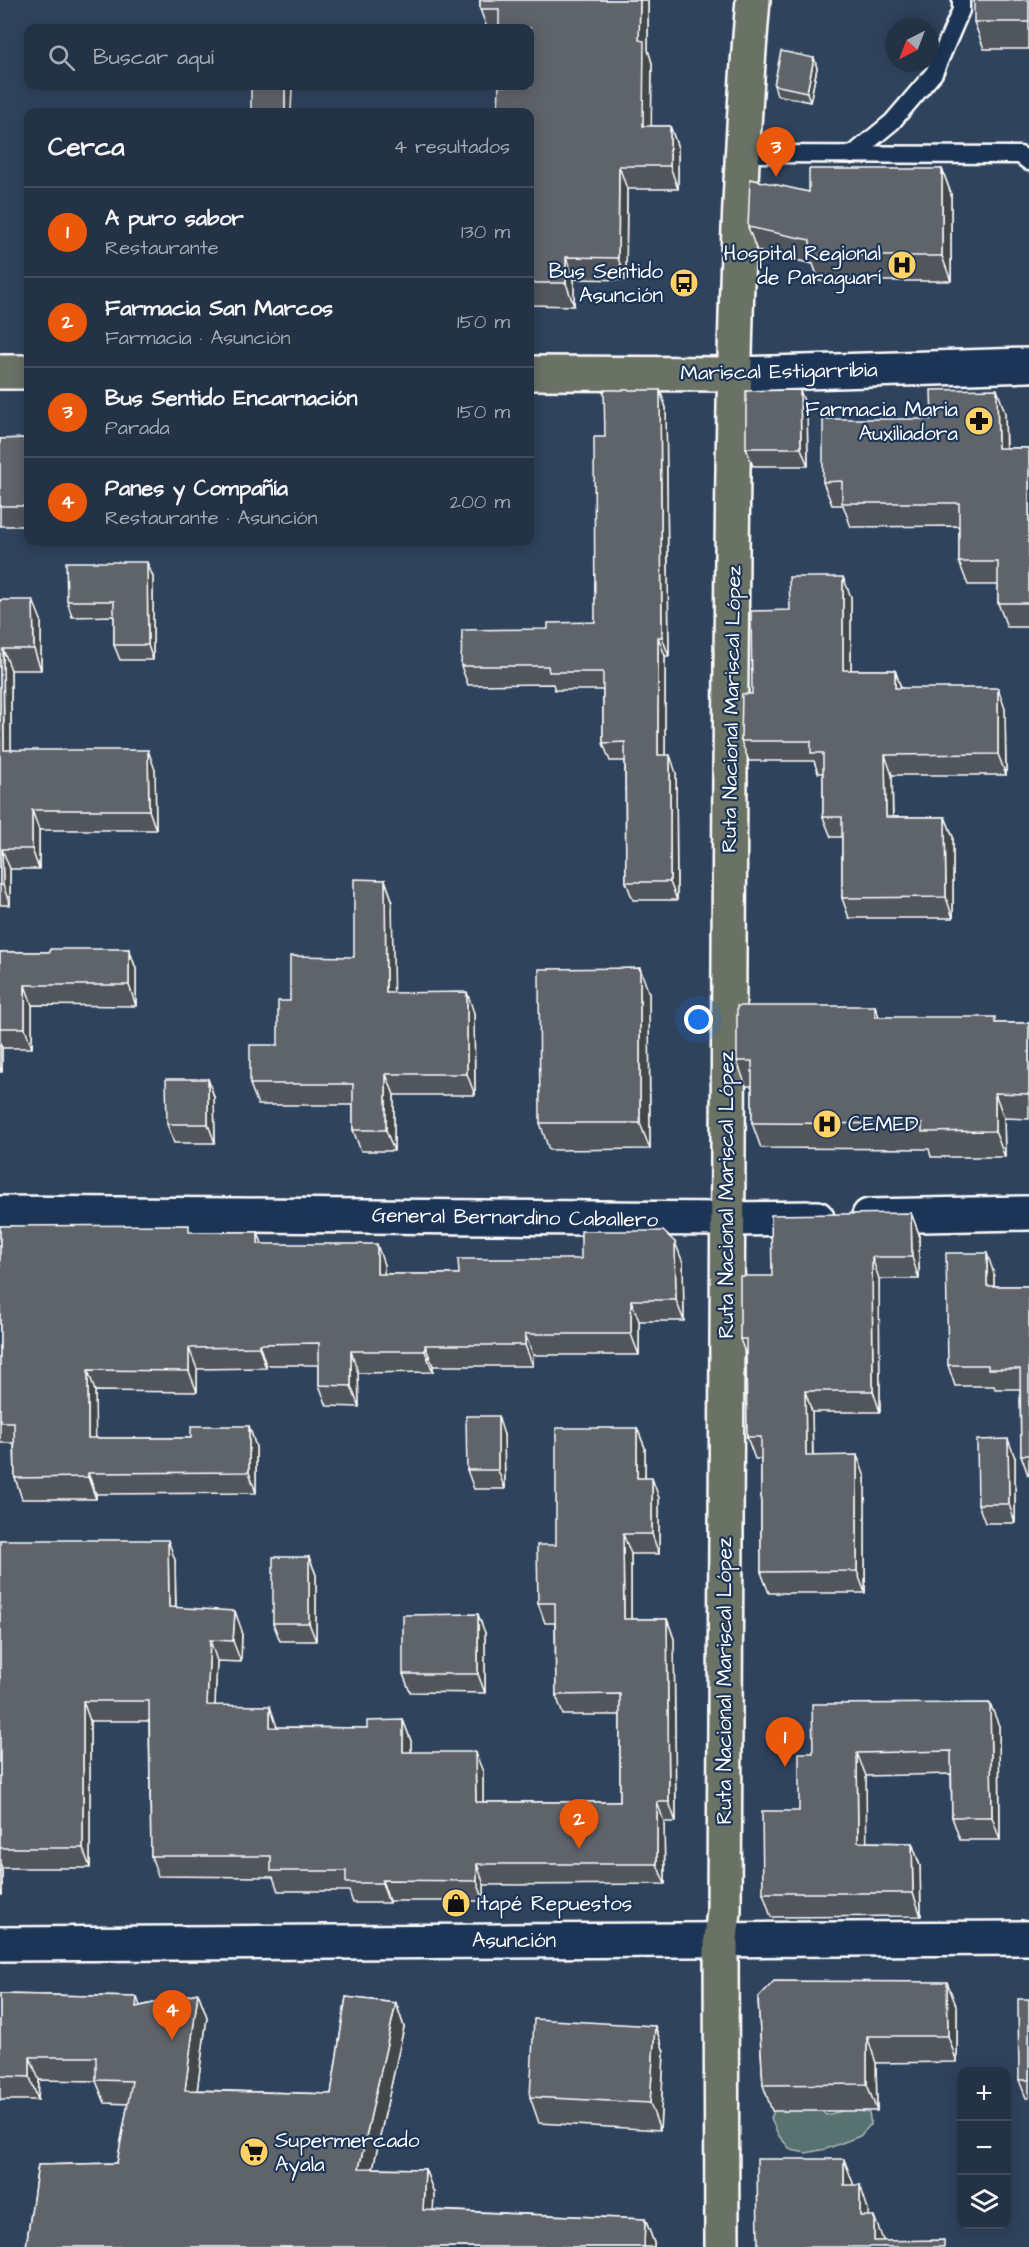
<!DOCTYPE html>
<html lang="es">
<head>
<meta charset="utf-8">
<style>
	:root { --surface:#243246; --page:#2c3a4d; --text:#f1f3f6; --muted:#a3aab3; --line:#414d5f; --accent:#ea580c }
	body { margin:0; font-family:"Architects Daughter",sans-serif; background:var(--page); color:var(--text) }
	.controls { position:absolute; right:18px; bottom:18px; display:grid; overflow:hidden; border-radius:12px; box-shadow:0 3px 15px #0003 }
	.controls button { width:54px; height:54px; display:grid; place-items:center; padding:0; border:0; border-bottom:2px solid var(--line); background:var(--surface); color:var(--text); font:30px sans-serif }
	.compass { position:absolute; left:885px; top:18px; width:54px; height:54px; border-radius:50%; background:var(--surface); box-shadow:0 3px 15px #0003; rotate:222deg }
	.you { position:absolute; left:699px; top:1020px; width:21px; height:21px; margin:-15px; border:4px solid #fff; border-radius:50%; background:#1a73e8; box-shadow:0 0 0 9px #1a73e833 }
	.badge { display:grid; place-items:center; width:39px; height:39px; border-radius:50%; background:var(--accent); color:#fff; font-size:20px; font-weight:700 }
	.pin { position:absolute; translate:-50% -50px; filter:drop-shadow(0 2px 3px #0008) }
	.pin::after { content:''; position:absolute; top:32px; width:21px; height:18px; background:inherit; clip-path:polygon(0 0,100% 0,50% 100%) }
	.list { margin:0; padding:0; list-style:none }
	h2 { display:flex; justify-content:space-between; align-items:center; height:78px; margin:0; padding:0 24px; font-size:26px }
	h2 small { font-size:20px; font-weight:400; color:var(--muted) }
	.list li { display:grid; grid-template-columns:39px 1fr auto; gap:18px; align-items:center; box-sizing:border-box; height:90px; padding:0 24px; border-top:2px solid var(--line) }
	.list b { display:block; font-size:22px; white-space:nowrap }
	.list p { margin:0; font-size:20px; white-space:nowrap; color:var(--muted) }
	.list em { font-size:20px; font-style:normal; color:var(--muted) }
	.icon { flex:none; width:33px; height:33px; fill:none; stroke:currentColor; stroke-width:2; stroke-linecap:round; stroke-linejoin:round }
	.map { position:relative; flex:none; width:1029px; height:2247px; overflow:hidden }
	.search { position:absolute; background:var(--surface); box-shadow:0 3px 15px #0003; left:24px; top:24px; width:510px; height:66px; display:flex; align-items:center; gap:15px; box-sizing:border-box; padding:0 21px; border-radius:12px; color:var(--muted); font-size:22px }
	.panel { position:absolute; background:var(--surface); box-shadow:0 3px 15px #0003; left:24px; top:108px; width:510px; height:438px; border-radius:12px }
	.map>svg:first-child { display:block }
	.green { fill:#587270; stroke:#acb8b8; stroke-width:1.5 }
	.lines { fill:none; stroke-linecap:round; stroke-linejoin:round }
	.service-casing { stroke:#fff; stroke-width:21 }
	.minor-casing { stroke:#fff; stroke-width:38 }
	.primary-casing { stroke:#fff; stroke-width:38 }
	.trunk-casing { stroke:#fff; stroke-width:38 }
	.service { stroke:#1d3557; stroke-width:16 }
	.minor { stroke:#1d3557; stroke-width:33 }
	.primary { stroke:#6b7165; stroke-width:33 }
	.trunk { stroke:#6b7165; stroke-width:33 }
	.wall { fill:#51565b; stroke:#fff; stroke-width:1.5 }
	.shaded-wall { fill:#42464a; stroke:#fff; stroke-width:1.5 }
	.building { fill:#5e646a; stroke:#fff; stroke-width:1.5 }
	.labels { text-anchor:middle; stroke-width:4.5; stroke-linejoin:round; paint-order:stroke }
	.poi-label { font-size:21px; fill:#fff; stroke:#1d3557; text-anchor:end }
	.street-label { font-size:21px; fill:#fff; stroke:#1d3557 }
</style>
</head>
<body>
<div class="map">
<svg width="1029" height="2247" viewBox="0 0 1029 2247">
	<rect width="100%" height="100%" fill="#30435d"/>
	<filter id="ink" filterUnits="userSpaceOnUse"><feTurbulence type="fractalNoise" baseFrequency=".0167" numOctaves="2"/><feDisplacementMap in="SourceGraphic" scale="12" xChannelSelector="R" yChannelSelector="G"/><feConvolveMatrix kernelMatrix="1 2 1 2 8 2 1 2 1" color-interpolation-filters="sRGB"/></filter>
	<g filter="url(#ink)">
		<path class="green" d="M 777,2101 L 812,2102 L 826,2115 L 851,2109 L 869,2113 L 871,2124 L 860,2136 L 826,2149 L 806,2153 L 791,2150 L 779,2136 L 771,2119 Z"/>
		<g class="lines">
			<g class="service-casing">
				<g id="service">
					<path d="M 743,154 L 1020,155 L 1029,162"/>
					<path d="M 852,155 L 892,122 L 934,73 L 961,10 L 961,0"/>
				</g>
			</g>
			<g class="minor-casing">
				<g id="minor">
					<path d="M 735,374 L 1029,365"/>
					<path d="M 0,1213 L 725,1219 L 817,1218"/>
					<path d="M 869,1216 L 1029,1213"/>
					<path d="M 0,1944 L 1029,1938"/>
				</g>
			</g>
			<g class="primary-casing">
				<g id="primary">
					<path d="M 0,372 L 28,372"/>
					<path d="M 530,373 L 735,374"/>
				</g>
			</g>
			<g class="trunk-casing">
				<path id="trunk" d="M 722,2247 L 721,1939 L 724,1911 C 724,1530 726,1149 730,768 C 733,512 731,255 753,0"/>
			</g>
			<use href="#service" class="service"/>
			<use href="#minor" class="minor"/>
			<use href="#primary" class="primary"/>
			<use href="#trunk" class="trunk"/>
		</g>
		<g class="wall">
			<path d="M 480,0 L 648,0 L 648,50 L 652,63 L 651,126 L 670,126 L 678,148 L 678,189 L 627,189 L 626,280 L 574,279 L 574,306 L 530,305 L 530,28 L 487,28 L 480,9 Z"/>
			<path d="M 1029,0 L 1029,49 L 984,49 L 974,22 Z"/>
			<path d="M 814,58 L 817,68 L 810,102 L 777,95 L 774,85 Z"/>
			<path d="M 942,169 L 951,194 L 951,281 L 819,281 L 813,264 L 757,251 L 748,227 L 809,192 Z"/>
			<path d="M 660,390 L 666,408 L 669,656 L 665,656 L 665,755 L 676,773 L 677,900 L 633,900 L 626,882 L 625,761 L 610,761 L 603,743 L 603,690 L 555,690 L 553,684 L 468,685 L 461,666 L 548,629 L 595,622 L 605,437 Z"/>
			<path d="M 807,409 L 808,466 L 753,466 L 746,448 Z"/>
			<path d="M 1005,413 L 1006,448 L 1029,448 L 1029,627 L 1007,627 L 998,603 L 998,585 L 968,585 L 959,562 L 959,526 L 851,527 L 843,505 L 832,505 L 823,482 L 932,419 Z"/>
			<path d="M 28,438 L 28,526 L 0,526 L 0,439 Z"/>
			<path d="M 153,577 L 153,660 L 120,660 L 114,645 L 114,616 L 72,617 L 67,601 Z"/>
			<path d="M 851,597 L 851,670 L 895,670 L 901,688 L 1005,709 L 1006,775 L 892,775 L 893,817 L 945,817 L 953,837 L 953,918 L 849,918 L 842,898 L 842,837 L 831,837 L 823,817 L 823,773 L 818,773 L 814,761 L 749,761 L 741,741 L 752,694 L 790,610 Z"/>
			<path d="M 0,600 L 41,620 L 41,670 L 11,670 L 11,750 L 155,770 L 156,830 L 39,830 L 39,869 L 10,869 L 10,905 L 0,905 Z"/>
			<path d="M 385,880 L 392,900 L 393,993 L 474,1013 L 475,1095 L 394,1095 L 394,1151 L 361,1151 L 353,1130 L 353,1105 L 258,1105 L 250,1084 L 278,1045 L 290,1001 L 354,957 Z"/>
			<path d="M 129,949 L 136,969 L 136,1006 L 32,1005 L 32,1048 L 2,1048 L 2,1072 L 0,1072 L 0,952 L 50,952 Z"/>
			<path d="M 649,994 L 650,1149 L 549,1150 L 540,1123 Z"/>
			<path d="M 875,1006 L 879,1017 L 997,1023 L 1029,1023 L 1029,1119 L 1004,1118 L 1005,1157 L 931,1157 L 929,1149 L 761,1148 L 752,1123 L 752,1086 L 746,1086 L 737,1061 Z"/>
			<path d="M 208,1079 L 214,1097 L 215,1143 L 174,1143 L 167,1124 Z"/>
			<path d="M 911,1213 L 919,1234 L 919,1279 L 879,1279 L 880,1412 L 812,1412 L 813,1456 L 865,1477 L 865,1593 L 769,1593 L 761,1572 L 761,1459 L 755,1459 L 747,1437 L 746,1355 L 740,1339 L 772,1276 Z"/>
			<path d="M 0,1226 L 191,1232 L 258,1232 L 262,1244 L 384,1265 L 384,1274 L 459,1274 L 683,1263 L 684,1321 L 639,1321 L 639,1355 L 533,1355 L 533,1366 L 433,1366 L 433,1372 L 358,1373 L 359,1407 L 327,1406 L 319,1385 L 319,1365 L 266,1365 L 266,1368 L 197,1369 L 197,1392 L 95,1391 L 95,1438 L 191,1438 L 249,1426 L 256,1447 L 256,1493 L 96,1494 L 96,1499 L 22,1499 L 15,1478 L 14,1443 L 1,1443 L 0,1442 Z"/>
			<path d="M 994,1274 L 994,1286 L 1029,1286 L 1029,1475 L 1028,1475 L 1021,1455 L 1020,1389 L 995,1389 L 994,1386 L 955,1386 L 948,1365 Z"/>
			<path d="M 637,1428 L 645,1448 L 645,1478 L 659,1498 L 659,1554 L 631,1554 L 631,1619 L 667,1619 L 674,1639 L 676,1822 L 664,1822 L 665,1884 L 484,1885 L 484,1901 L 389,1901 L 389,1903 L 353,1903 L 349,1891 L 278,1891 L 273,1877 L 158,1876 L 151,1856 L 149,1721 L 90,1721 L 90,1868 L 2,1868 L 2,1895 L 0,1895 L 0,1540 L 175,1560 L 176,1607 L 242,1631 L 241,1662 L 217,1661 L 215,1705 L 277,1727 L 367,1728 L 403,1720 L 411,1741 L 411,1752 L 483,1772 L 483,1802 L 620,1802 L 620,1715 L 563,1715 L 556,1695 L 555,1623 L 545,1623 L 538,1603 L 556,1545 Z"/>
			<path d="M 504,1435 L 505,1489 L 474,1489 L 467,1470 Z"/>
			<path d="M 1015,1458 L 1015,1523 L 985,1523 L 978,1504 Z"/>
			<path d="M 309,1557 L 316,1575 L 316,1641 L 280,1641 L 273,1623 Z"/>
			<path d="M 485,1633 L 485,1693 L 410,1692 L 403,1674 Z"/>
			<path d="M 999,1726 L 1000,1840 L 960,1840 L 952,1817 L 951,1774 L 866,1776 L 866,1842 L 912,1843 L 920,1866 L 921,1916 L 771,1917 L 763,1893 L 799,1811 L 813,1753 Z"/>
			<path d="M 198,1993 L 207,2017 L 197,2090 L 331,2094 L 346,1997 L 396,2003 L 404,2027 L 373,2168 L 425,2169 L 434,2193 L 433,2210 L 645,2219 L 654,2243 L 654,2247 L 26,2247 L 38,2165 L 117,2163 L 128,2104 L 105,2103 L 96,2081 L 39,2080 L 38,2100 L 0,2100 L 0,1994 L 137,1997 L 140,2006 Z"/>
			<path d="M 758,1998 L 957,2008 L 957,2062 L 876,2063 L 877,2111 L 772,2111 L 763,2085 Z"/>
			<path d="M 1029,1999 L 1029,2098 L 1026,2098 L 1019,2080 Z"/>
			<path d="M 655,2026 L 664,2052 L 660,2130 L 539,2123 L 530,2097 Z"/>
		</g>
		<g class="shaded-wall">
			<path d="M 640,0 L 648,0 L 648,50 L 652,63 L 651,148 L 643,126 L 639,40 Z"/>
			<path d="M 814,58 L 817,68 L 810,102 L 807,92 Z"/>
			<path d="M 285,86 L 291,86 L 292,88 L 291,112 L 285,112 Z"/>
			<path d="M 670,126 L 678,148 L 678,189 L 670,166 Z"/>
			<path d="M 619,166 L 627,189 L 626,280 L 618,258 Z"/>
			<path d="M 942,169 L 951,194 L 951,281 L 942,256 Z"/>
			<path d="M 566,257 L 574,279 L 574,306 L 566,283 Z"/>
			<path d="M 997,389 L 1005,413 L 1006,472 L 998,448 Z"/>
			<path d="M 660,390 L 666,408 L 669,656 L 662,637 Z"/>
			<path d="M 800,390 L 807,409 L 808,466 L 801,448 Z"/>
			<path d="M 147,562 L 153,577 L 153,660 L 148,645 Z"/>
			<path d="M 843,577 L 851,597 L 851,691 L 843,670 Z"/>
			<path d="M 33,600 L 41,620 L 41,670 L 34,649 Z"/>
			<path d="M 658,637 L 665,656 L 665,773 L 658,755 Z"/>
			<path d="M 3,649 L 11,670 L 11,770 L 4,750 Z"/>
			<path d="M 895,670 L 902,691 L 895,688 Z"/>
			<path d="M 998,688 L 1005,709 L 1006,775 L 998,754 Z"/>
			<path d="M 148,750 L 155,770 L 156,830 L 149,810 Z"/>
			<path d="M 670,755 L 676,773 L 677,900 L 670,882 Z"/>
			<path d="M 885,755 L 892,775 L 893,837 L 886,817 Z"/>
			<path d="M 32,810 L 39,830 L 39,869 L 32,849 Z"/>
			<path d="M 945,817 L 953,837 L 953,918 L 946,897 Z"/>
			<path d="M 2,849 L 10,869 L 10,905 L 3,885 Z"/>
			<path d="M 385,880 L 392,900 L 394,1013 L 386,993 Z"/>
			<path d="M 129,949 L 136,969 L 136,1006 L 129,985 Z"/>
			<path d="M 640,968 L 649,994 L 650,1149 L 640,1123 Z"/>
			<path d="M 25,985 L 32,1005 L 32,1048 L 25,1028 Z"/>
			<path d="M 467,992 L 474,1013 L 475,1095 L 467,1074 Z"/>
			<path d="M 875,1006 L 884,1031 L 875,1017 Z"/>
			<path d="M 0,1043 L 2,1048 L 2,1072 L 0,1067 Z"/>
			<path d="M 386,1074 L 394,1095 L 394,1151 L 386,1130 Z"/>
			<path d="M 208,1079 L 214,1097 L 215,1143 L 208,1124 Z"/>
			<path d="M 995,1093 L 1004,1118 L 1005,1157 L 995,1131 Z"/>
			<path d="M 911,1213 L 919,1234 L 919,1279 L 912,1257 Z"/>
			<path d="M 258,1232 L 265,1253 L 258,1244 Z"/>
			<path d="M 675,1242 L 683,1263 L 684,1321 L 676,1300 Z"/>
			<path d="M 377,1244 L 384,1265 L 385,1296 L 377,1274 Z"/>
			<path d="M 987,1253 L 994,1274 L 994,1306 L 987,1286 Z"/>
			<path d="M 872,1257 L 879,1279 L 880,1412 L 873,1391 Z"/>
			<path d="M 631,1300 L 639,1321 L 639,1355 L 631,1334 Z"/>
			<path d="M 525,1334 L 533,1355 L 533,1366 L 525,1345 Z"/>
			<path d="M 259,1344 L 266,1365 L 266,1368 L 259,1347 Z"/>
			<path d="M 425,1345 L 433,1366 L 433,1372 L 425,1351 Z"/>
			<path d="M 189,1348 L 197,1369 L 197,1392 L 189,1371 Z"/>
			<path d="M 351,1351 L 358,1373 L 359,1407 L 351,1386 Z"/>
			<path d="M 88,1370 L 95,1391 L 96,1459 L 88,1438 Z"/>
			<path d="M 805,1391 L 812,1412 L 813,1477 L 806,1456 Z"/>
			<path d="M 498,1416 L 504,1435 L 505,1489 L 498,1470 Z"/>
			<path d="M 249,1426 L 256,1447 L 256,1493 L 249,1472 Z"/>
			<path d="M 637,1428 L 645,1448 L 645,1498 L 637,1478 Z"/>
			<path d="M 1008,1439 L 1015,1458 L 1015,1523 L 1009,1504 Z"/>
			<path d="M 857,1455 L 865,1477 L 865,1593 L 857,1571 Z"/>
			<path d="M 88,1473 L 96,1494 L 96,1499 L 88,1477 Z"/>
			<path d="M 652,1478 L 659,1498 L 659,1554 L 652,1534 Z"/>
			<path d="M 623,1534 L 631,1554 L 631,1639 L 624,1619 Z"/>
			<path d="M 168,1540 L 175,1560 L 176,1627 L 169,1607 Z"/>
			<path d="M 309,1557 L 316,1575 L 316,1641 L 309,1623 Z"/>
			<path d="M 235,1611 L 242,1631 L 241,1662 L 233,1641 Z"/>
			<path d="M 478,1614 L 485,1633 L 485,1693 L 478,1674 Z"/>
			<path d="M 667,1619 L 674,1639 L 676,1822 L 669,1802 Z"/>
			<path d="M 210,1640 L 217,1661 L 214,1725 L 207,1705 Z"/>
			<path d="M 83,1701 L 90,1721 L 90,1868 L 83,1848 Z"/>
			<path d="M 990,1703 L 999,1726 L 1000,1840 L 992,1817 Z"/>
			<path d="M 270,1706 L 277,1727 L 277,1747 L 270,1727 Z"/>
			<path d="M 403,1720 L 411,1741 L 411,1773 L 403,1752 Z"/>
			<path d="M 475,1752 L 483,1772 L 483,1822 L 476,1802 Z"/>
			<path d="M 857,1753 L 866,1776 L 867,1866 L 858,1842 Z"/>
			<path d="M 657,1802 L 664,1822 L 665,1884 L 657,1864 Z"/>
			<path d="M 912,1843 L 920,1866 L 921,1916 L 913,1893 Z"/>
			<path d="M 0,1863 L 2,1868 L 2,1895 L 0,1890 Z"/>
			<path d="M 477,1864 L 484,1885 L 484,1901 L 477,1881 Z"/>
			<path d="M 382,1880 L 389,1901 L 389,1903 L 382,1883 Z"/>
			<path d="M 947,1982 L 957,2008 L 957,2062 L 948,2036 Z"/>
			<path d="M 198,1993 L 207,2017 L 194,2113 L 185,2090 Z"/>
			<path d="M 396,2003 L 404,2027 L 368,2191 L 359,2168 Z"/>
			<path d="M 655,2026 L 664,2052 L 660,2130 L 650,2103 Z"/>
			<path d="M 867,2036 L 876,2063 L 877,2111 L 867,2084 Z"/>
			<path d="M 30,2057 L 39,2080 L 38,2100 L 30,2077 Z"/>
			<path d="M 844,2159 L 853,2183 L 853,2209 L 844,2185 Z"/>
			<path d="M 425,2169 L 434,2193 L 432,2233 L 423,2210 Z"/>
			<path d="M 860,2185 L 868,2209 L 869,2240 L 860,2216 Z"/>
			<path d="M 874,2216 L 883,2240 L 883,2247 L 874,2241 Z"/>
			<path d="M 645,2219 L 654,2243 L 654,2247 L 644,2247 Z"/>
		</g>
		<g class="building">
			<path d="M 480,0 L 640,0 L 639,40 L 644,41 L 643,126 L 670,126 L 670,166 L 619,166 L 618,258 L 566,257 L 566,283 L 530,283 L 530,112 L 498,112 L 499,86 L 530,86 L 530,28 L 499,28 L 499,9 L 480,9 Z"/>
			<rect x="974" y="0" width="55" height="22"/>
			<path d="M 781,51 L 814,58 L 807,92 L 774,85 Z"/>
			<rect x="251" y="86" width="34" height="26"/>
			<path d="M 809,169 L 942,169 L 942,256 L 810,256 L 810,240 L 748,227 L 750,179 L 809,192 Z"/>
			<path d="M 997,389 L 998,448 L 1029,448 L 1029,603 L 998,603 L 998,562 L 959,562 L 959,503 L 842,503 L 842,481 L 823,482 L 823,419 L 932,419 L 931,390 Z"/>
			<path d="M 604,390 L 660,390 L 662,637 L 658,637 L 658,755 L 670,755 L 670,882 L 626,882 L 625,742 L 603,743 L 603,672 L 549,672 L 548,666 L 461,666 L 462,630 L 548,629 L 548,623 L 595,622 L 594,437 L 605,437 Z"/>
			<path d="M 800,390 L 801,448 L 746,448 L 746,391 Z"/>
			<path d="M 28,438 L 28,506 L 0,506 L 0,439 Z"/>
			<path d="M 66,562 L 147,562 L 148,645 L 114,645 L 114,601 L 67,601 Z"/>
			<path d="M 789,577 L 843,577 L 843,670 L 895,670 L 895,688 L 998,688 L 998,754 L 885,755 L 886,817 L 945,817 L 946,897 L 842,898 L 842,817 L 823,817 L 823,753 L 811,753 L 811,741 L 741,741 L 742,694 L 752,694 L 751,611 L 790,610 Z"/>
			<path d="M 0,600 L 33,600 L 34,649 L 3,649 L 4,750 L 148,750 L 149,810 L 32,810 L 32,849 L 2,849 L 3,885 L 0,885 Z"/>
			<path d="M 354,879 L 385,880 L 386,993 L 467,992 L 467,1074 L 386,1074 L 386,1130 L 353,1130 L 353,1084 L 250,1084 L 250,1045 L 278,1045 L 278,1001 L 290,1001 L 290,956 L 354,957 Z"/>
			<path d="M 50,949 L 129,949 L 129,985 L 25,985 L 25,1028 L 0,1028 L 0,952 L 50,952 Z"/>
			<path d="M 640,968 L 640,1123 L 540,1123 L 539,969 Z"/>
			<path d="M 737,1006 L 875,1006 L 875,1017 L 995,1017 L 995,1023 L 1029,1023 L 1029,1094 L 995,1093 L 995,1131 L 922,1132 L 922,1124 L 752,1123 L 752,1061 L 737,1061 Z"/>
			<path d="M 166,1079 L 208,1079 L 208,1124 L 167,1124 Z"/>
			<path d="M 911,1213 L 912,1257 L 872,1257 L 873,1391 L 805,1391 L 806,1456 L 857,1455 L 857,1571 L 761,1572 L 761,1437 L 747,1437 L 746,1339 L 740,1339 L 740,1276 L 772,1276 L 771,1215 Z"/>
			<path d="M 189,1225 L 189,1232 L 258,1232 L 258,1244 L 377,1244 L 377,1274 L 459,1274 L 458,1259 L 581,1259 L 581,1231 L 663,1231 L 675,1242 L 676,1300 L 631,1300 L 631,1334 L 525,1334 L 525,1345 L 425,1345 L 425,1351 L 351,1351 L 351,1386 L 319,1385 L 319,1343 L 259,1344 L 259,1347 L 189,1348 L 189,1371 L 88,1370 L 88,1438 L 191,1438 L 191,1426 L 249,1426 L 249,1472 L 88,1473 L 88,1477 L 15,1478 L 14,1422 L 0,1422 L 0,1226 Z"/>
			<path d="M 946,1253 L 987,1253 L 987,1286 L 1029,1286 L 1029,1455 L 1021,1455 L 1020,1369 L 988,1369 L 988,1365 L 948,1365 Z"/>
			<path d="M 466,1416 L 498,1416 L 498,1470 L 467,1470 Z"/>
			<path d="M 556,1428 L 637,1428 L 637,1478 L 652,1478 L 652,1534 L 623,1534 L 624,1619 L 667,1619 L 669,1802 L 657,1802 L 657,1864 L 477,1864 L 477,1881 L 382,1880 L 382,1883 L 346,1883 L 346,1871 L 271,1871 L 271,1856 L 151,1856 L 149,1701 L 83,1701 L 83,1848 L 0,1848 L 0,1540 L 168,1540 L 169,1607 L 235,1611 L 233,1641 L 210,1640 L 207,1705 L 270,1706 L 270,1727 L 367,1728 L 367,1721 L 403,1720 L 403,1752 L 475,1752 L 476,1802 L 620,1802 L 620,1694 L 556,1695 L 555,1603 L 538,1603 L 537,1545 L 556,1545 Z"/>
			<path d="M 1008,1439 L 1009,1504 L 978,1504 L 977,1440 Z"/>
			<rect x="273" y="1557" width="36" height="66"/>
			<path d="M 478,1614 L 478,1674 L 403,1674 L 403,1615 Z"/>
			<path d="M 990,1703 L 992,1817 L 952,1817 L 951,1751 L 857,1753 L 858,1842 L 912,1843 L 913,1893 L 763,1893 L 762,1811 L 799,1811 L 799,1753 L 813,1753 L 812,1704 Z"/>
			<path d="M 774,1981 L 947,1982 L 948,2036 L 867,2036 L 867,2084 L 763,2085 L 758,1998 Z"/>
			<path d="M 198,1993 L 185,2090 L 331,2094 L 346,1997 L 396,2003 L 359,2168 L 425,2169 L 423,2210 L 645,2219 L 644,2247 L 26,2247 L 38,2165 L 117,2163 L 132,2081 L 96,2080 L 96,2057 L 30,2057 L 30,2077 L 0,2076 L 0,1994 L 137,1997 L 136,2007 Z"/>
			<path d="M 1018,1999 L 1029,1999 L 1029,2080 L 1019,2080 Z"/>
			<path d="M 534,2019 L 655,2026 L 650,2103 L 530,2097 Z"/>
			<path d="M 757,2159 L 844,2159 L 844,2185 L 860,2185 L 860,2216 L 874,2216 L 874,2241 L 944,2240 L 944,2247 L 758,2247 Z"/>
		</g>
	</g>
	<defs>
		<g id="hospital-disc" transform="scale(1.5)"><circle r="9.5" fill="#ffd166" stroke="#1d3557"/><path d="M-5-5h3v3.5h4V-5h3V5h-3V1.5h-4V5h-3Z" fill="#111"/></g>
		<g id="bus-disc" transform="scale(1.5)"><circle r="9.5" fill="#ffd166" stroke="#1d3557"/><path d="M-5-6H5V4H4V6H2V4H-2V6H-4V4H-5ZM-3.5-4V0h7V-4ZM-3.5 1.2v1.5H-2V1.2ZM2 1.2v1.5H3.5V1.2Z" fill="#111"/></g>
		<g id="pharmacy-disc" transform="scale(1.5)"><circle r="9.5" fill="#ffd166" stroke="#1d3557"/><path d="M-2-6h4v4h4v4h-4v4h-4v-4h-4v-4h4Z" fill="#111"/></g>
		<g id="shop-disc" transform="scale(1.5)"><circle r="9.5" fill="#ffd166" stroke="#1d3557"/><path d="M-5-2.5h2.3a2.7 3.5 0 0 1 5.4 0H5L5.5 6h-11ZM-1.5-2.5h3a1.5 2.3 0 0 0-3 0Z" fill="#111"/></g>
		<g id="supermarket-disc" transform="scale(1.5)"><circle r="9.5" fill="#ffd166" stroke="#1d3557"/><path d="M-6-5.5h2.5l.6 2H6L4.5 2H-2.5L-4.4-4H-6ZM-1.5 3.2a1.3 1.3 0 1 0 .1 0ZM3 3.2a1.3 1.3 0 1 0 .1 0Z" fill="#111"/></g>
	</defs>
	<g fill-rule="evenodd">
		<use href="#hospital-disc" x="902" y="265"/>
		<use href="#bus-disc" x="684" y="283"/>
		<use href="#pharmacy-disc" x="979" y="421"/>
		<use href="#hospital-disc" x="827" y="1124"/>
		<use href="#shop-disc" x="456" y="1903"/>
		<use href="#supermarket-disc" x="254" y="2152"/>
	</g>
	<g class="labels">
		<g class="poi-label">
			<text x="881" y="260">Hospital Regional<tspan x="881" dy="24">de Paraguarí</tspan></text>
			<text x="663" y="278">Bus Sentido<tspan x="663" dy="24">Asunción</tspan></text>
			<text x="958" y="416">Farmacia Maria<tspan x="958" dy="24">Auxiliadora</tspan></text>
			<text x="848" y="1131" text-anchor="start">CEMED</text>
			<text x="477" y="1910" text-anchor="start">Itapé Repuestos</text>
			<text x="275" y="2147" text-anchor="start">Supermercado<tspan x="275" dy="24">Ayala</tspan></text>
		</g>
		<g class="street-label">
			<text transform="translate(779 371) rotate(-1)" y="7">Mariscal Estigarribia</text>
			<text transform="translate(731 709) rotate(-89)" y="7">Ruta Nacional Mariscal López</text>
			<text transform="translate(726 1195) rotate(-90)" y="7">Ruta Nacional Mariscal López</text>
			<text transform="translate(515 1217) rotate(1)" y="7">General Bernardino Caballero</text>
			<text transform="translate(724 1681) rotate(-90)" y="7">Ruta Nacional Mariscal López</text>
			<text x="514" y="1947">Asunción</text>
		</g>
	</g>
</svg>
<div class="controls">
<button>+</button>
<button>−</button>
<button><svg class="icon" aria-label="layers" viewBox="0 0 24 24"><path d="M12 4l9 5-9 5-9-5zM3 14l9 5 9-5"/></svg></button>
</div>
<svg class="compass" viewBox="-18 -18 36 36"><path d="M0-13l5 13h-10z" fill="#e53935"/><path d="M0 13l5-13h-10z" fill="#a3aab3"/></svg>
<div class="you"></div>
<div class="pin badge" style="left:785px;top:1767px">1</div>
<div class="pin badge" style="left:579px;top:1849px">2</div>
<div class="pin badge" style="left:776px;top:177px">3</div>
<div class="pin badge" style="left:172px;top:2040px">4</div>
<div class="search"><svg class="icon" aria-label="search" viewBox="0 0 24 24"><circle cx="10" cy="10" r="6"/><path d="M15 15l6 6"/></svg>Buscar aquí</div>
<section class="panel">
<h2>Cerca<small>4 resultados</small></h2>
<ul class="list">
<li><span class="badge">1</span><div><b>A puro sabor</b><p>Restaurante</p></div><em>130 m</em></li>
<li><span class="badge">2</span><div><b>Farmacia San Marcos</b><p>Farmacia · Asunción</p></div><em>150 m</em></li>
<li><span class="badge">3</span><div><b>Bus Sentido Encarnación</b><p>Parada</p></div><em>150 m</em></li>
<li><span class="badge">4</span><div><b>Panes y Compañía</b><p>Restaurante · Asunción</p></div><em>200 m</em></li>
</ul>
</section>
</div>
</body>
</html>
